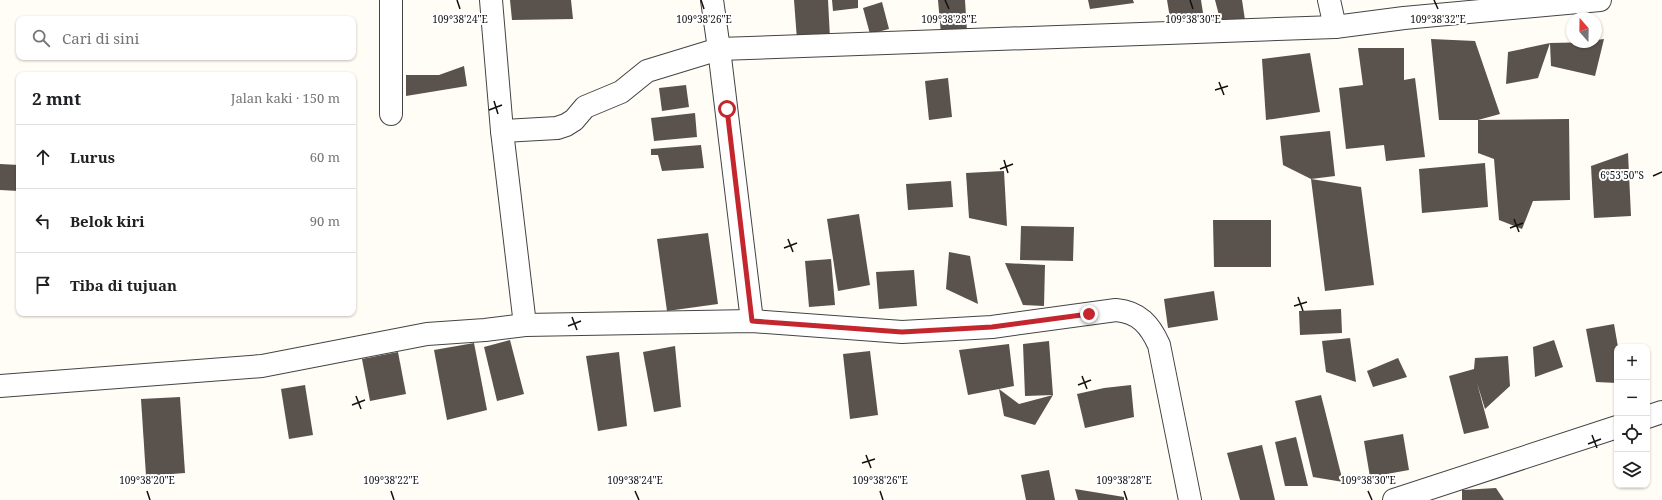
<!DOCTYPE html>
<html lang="id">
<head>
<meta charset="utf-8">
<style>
	:root { --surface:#fff; --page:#f6f6f6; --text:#202124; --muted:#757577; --line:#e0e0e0 }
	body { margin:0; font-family:"Noto Serif",serif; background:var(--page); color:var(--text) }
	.controls { position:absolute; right:12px; bottom:12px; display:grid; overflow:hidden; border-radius:8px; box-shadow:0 1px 3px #0004 }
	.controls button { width:36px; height:36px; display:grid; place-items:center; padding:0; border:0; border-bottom:1px solid var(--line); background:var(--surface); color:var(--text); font:20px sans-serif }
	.compass { position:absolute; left:1566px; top:12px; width:36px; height:36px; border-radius:50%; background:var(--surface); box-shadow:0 1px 3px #0004; rotate:340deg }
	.stop { position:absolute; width:12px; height:12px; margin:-9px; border:3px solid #c4262e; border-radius:50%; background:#fff }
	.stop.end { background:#c4262e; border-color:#fff; box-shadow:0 1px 4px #0008 }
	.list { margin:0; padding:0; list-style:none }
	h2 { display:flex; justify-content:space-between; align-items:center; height:52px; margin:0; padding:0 16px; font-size:17px }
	h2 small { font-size:13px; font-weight:400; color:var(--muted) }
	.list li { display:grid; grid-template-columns:26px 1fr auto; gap:12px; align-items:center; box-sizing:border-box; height:64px; padding:0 16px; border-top:1px solid var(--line) }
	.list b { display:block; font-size:15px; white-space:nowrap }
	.list em { font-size:13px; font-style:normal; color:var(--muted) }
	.icon { flex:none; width:22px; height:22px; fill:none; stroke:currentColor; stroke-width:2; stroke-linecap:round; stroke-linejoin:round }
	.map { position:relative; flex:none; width:1662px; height:500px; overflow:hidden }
	.search { position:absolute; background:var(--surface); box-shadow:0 1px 3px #0004; left:16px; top:16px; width:340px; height:44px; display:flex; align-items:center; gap:10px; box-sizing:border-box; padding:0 14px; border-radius:8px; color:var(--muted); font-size:15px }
	.panel { position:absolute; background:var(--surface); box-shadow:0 1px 3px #0004; left:16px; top:72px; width:340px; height:244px; border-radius:8px }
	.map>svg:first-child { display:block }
	.building { fill:#5a524d }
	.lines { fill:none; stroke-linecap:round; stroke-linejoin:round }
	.street-casing { stroke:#444; stroke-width:24 }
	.street { stroke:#fff; stroke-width:22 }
	.route { stroke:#c4262e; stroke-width:5 }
	.ticks { fill:none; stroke:#111; stroke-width:1.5 }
	.ticks-label { font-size:10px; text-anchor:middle; fill:#111; stroke:#fff; stroke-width:4; stroke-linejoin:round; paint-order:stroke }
</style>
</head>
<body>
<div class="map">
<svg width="1662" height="500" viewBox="0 0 1662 500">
	<rect width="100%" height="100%" fill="#fffdf5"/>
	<g class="building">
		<path d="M 510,0 L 571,0 L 573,19 L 512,20 Z"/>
		<path d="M 794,0 L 828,0 L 830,38 L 797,40 Z"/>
		<path d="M 832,0 L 858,0 L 858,8 L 833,11 Z"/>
		<path d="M 938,0 L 965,0 L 967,32 L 941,34 Z"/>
		<path d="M 1088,0 L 1133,0 L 1134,3 L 1090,9 Z"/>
		<path d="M 1167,0 L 1201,0 L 1203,13 L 1170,18 Z"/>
		<path d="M 1215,0 L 1242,0 L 1245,20 L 1221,23 Z"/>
		<path d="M 882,2 L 889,29 L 870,34 L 863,8 Z"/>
		<path d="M 1431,39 L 1475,41 L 1500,114 L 1478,120 L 1569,119 L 1570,200 L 1533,201 L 1522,229 L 1499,220 L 1494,159 L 1478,153 L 1478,120 L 1439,120 Z"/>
		<path d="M 1604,39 L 1595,76 L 1551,66 L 1550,43 L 1538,78 L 1506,84 L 1508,52 L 1550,43 L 1596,42 L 1596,40 Z"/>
		<path d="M 1358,48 L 1404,48 L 1404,80 L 1415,78 L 1425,157 L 1386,161 L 1384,145 L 1346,149 L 1339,88 L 1363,85 Z"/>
		<path d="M 1310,53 L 1320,112 L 1266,120 L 1262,59 Z"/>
		<path d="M 464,66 L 467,86 L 406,96 L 406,75 L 439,75 Z"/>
		<path d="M 948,78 L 952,117 L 929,120 L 925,81 Z"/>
		<path d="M 686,85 L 689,107 L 662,111 L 659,88 Z"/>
		<path d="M 695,113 L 697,137 L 654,141 L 651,118 Z"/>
		<path d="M 1330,131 L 1335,176 L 1311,179 L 1361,187 L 1374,285 L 1325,291 L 1311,179 L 1283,165 L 1280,136 Z"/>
		<path d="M 701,145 L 704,168 L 662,171 L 658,155 L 651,155 L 651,149 Z"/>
		<path d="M 1628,153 L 1631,216 L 1594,218 L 1591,166 Z"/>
		<path d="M 1485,163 L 1488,207 L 1422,213 L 1419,169 Z"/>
		<path d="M 0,164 L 19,165 L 19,191 L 0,190 Z"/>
		<path d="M 1004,171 L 1007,226 L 969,218 L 966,173 Z"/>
		<path d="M 951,181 L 953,207 L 908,210 L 906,184 Z"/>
		<path d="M 859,214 L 870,285 L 838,291 L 827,219 Z"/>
		<path d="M 1213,220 L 1271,220 L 1271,267 L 1214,267 Z"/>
		<path d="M 1021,226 L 1074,227 L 1073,261 L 1020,260 Z"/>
		<path d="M 708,233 L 718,304 L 667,311 L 657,239 Z"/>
		<path d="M 949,252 L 970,256 L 978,304 L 946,289 Z"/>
		<path d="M 831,259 L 835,305 L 809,307 L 805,261 Z"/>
		<path d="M 1005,263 L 1045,265 L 1044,306 L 1023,305 Z"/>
		<path d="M 914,270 L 917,306 L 879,309 L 876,272 Z"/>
		<path d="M 1214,291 L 1218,320 L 1168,328 L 1164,299 Z"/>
		<path d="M 1341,309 L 1342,333 L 1300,335 L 1299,311 Z"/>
		<path d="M 1614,324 L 1618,347 L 1617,383 L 1596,382 L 1586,329 Z"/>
		<path d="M 1350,338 L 1356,382 L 1326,372 L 1322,341 Z"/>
		<path d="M 510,340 L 524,394 L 497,401 L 484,347 Z"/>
		<path d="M 1554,340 L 1563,367 L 1535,377 L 1533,347 Z"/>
		<path d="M 1049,341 L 1053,395 L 1035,425 L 1004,416 L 999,389 L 968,395 L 959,350 L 1009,344 L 1014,386 L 999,389 L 1019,404 L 1053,395 L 1025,396 L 1023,344 Z"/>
		<path d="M 474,343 L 487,410 L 447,420 L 434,350 Z"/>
		<path d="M 675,346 L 681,407 L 654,412 L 643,352 Z"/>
		<path d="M 870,351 L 878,415 L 850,419 L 843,354 Z"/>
		<path d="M 398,352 L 406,394 L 370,401 L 362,359 Z"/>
		<path d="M 619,352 L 627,426 L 598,431 L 586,356 Z"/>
		<path d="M 1508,356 L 1510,386 L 1485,409 L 1477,383 L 1489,428 L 1464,434 L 1449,376 L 1474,369 L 1475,358 Z"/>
		<path d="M 1398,358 L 1407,377 L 1373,387 L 1367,371 Z"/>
		<path d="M 305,385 L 313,435 L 289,439 L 281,389 Z"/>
		<path d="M 1131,385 L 1134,417 L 1085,428 L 1077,394 L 1104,388 Z"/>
		<path d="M 1321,395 L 1343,482 L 1313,477 L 1295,401 Z"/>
		<path d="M 180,397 L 185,473 L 146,476 L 141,399 Z"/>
		<path d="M 1403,434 L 1409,470 L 1370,477 L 1364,441 Z"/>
		<path d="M 1296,437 L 1308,486 L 1285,486 L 1275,442 Z"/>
		<path d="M 1262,445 L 1275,500 L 1240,500 L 1227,453 Z"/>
		<path d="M 1049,470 L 1055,500 L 1026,500 L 1021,475 Z"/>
		<path d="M 1496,488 L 1504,500 L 1462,500 L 1462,490 Z"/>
		<path d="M 1075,489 L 1124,497 L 1124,500 L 1078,500 Z"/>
	</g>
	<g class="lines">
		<g class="street-casing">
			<g id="street">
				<path d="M 391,0 L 391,114"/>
				<path d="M 491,0 L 502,131 L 525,325"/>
				<path d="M 712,0 L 719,49 L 752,321"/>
				<path d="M 1329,0 L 1335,27"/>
				<path d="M 502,131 L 557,128 L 566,125 L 574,120 L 585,107 L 621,92 L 647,71 L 719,49 L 1335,27 L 1404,18 L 1600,0"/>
				<path d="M 0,386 L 262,366 L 427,334 L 485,330 L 525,325 L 752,321 L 902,332 L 992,327 L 1116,310 C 1139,312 1150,325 1159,345 L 1190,500"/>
				<path d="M 1647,417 L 1662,412"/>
				<path d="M 1394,500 L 1617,427"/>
			</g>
		</g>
		<use href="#street" class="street"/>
	</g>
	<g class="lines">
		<path class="route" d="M 727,109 L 752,321 L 902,332 L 992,327 L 1089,314"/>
	</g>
	<path class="ticks" d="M 457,0 L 460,9M 701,0 L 704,9M 945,0 L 949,9M 1190,0 L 1193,9M 1434,0 L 1438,9M 1219,82 L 1224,95M 1215,90 L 1228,86M 494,101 L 498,114M 489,110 L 502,105M 1004,160 L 1008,173M 1000,169 L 1013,164M 1653,176 L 1662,172M 1514,219 L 1519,232M 1510,228 L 1523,223M 788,239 L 793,252M 784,248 L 797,243M 1298,297 L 1303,311M 1294,306 L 1307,302M 572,317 L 577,330M 568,326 L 581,321M 1082,376 L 1087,389M 1078,385 L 1091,380M 356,396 L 361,409M 352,405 L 365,400M 1592,435 L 1597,448M 1588,444 L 1601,439M 866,455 L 871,468M 862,463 L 875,459M 147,491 L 150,500M 391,491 L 394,500M 635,491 L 639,500M 880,491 L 883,500M 1124,491 L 1127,500M 1368,491 L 1372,500"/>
	<g class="ticks-label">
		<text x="460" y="23">109°38'24"E</text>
		<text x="704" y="23">109°38'26"E</text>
		<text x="949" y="23">109°38'28"E</text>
		<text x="1193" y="23">109°38'30"E</text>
		<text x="1438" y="23">109°38'32"E</text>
		<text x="1622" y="179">6°53'50"S</text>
		<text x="147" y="484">109°38'20"E</text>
		<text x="391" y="484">109°38'22"E</text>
		<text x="635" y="484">109°38'24"E</text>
		<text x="880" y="484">109°38'26"E</text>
		<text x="1124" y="484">109°38'28"E</text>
		<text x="1368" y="484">109°38'30"E</text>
	</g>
</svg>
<div class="controls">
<button>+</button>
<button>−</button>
<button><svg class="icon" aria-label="locate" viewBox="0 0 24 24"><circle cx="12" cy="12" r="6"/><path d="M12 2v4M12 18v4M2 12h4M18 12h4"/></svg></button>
<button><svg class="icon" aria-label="layers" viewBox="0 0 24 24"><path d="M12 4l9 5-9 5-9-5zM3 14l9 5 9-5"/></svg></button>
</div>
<svg class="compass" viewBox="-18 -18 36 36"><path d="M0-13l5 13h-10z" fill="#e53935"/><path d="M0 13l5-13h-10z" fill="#757577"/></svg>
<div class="stop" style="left:727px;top:109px"></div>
<div class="stop end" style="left:1089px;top:314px"></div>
<div class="search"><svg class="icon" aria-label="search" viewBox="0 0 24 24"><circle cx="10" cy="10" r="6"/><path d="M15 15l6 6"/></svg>Cari di sini</div>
<section class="panel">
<h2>2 mnt<small>Jalan kaki · 150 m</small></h2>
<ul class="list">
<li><svg class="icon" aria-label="ahead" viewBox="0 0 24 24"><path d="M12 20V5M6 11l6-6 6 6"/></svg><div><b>Lurus</b></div><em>60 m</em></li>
<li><svg class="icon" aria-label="left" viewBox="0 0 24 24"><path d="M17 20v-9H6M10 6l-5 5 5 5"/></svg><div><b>Belok kiri</b></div><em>90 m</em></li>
<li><svg class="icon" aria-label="arrive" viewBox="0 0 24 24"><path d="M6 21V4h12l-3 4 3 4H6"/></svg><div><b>Tiba di tujuan</b></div></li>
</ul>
</section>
</div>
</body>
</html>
